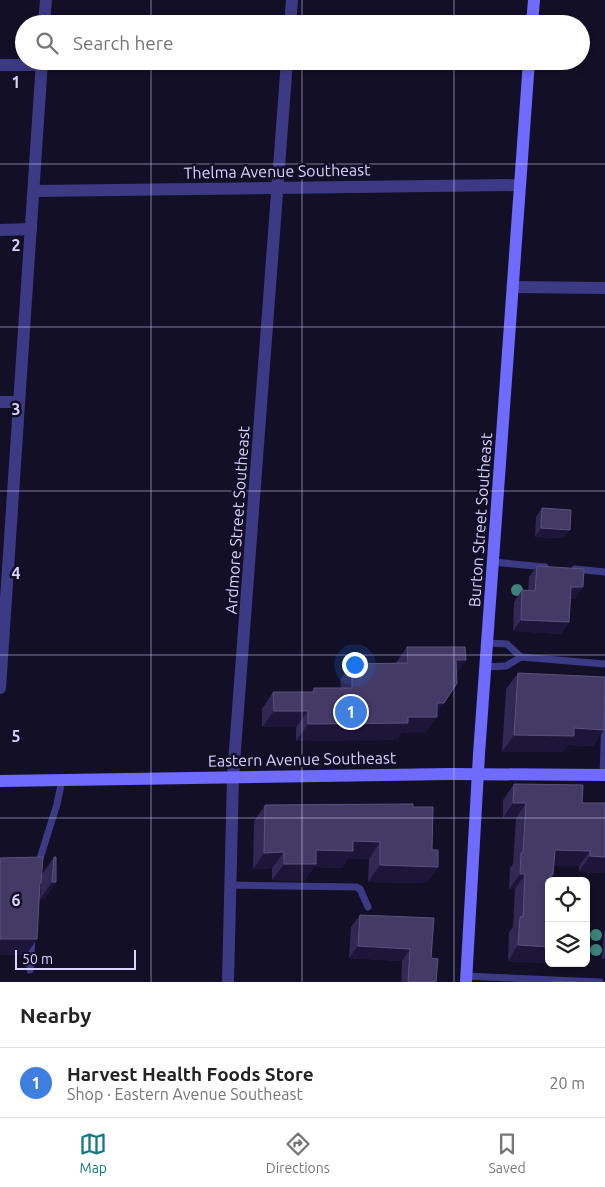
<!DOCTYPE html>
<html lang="en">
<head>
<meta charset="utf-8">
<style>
	:root { --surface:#fff; --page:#f6f6f6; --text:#222; --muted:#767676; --line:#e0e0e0; --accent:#137a85 }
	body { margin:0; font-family:Ubuntu,sans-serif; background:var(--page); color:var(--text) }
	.controls { position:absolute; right:15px; bottom:15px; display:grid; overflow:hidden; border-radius:8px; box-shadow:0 2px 8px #0003 }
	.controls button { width:45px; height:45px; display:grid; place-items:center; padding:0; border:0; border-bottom:1px solid var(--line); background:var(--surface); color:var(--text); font:25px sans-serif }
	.scale { position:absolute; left:15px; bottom:12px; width:121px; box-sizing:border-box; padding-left:5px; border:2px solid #d9d4ff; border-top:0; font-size:14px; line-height:18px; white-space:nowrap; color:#d9d4ff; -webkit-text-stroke:4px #130f26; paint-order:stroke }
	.you { position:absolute; left:354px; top:664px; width:18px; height:18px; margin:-12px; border:4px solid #fff; border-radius:50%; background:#1a73e8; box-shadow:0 0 0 8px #1a73e833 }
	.badge { display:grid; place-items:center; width:32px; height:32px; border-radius:50%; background:var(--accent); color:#fff; font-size:16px; font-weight:700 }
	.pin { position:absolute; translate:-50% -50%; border:2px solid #fff; box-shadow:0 1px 5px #0006 }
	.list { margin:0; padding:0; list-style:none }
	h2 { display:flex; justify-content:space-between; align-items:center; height:65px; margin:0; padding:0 20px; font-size:21px }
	h2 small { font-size:16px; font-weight:400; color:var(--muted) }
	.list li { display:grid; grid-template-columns:32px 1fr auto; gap:15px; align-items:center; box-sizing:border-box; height:70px; padding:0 20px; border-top:1px solid var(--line) }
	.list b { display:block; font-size:19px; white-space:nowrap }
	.list p { margin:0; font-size:16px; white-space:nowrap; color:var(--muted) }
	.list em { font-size:16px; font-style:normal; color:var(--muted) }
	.icon { flex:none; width:28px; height:28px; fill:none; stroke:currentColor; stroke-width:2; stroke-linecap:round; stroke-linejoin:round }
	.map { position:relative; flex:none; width:605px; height:982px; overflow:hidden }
	.search { position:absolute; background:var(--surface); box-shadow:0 2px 8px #0003; left:15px; right:15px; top:15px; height:55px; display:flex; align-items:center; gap:12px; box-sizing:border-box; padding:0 18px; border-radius:28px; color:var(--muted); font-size:19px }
	.sheet { height:135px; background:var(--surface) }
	nav { display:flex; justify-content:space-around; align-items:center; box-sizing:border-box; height:70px; border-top:1px solid var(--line); background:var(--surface); font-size:14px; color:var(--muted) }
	nav a { display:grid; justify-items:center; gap:2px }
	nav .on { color:var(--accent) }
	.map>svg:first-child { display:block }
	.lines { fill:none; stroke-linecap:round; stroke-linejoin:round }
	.service { stroke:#3d3a85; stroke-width:7 }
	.minor { stroke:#3d3a85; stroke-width:12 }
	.secondary { stroke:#6f6bff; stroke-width:12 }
	.tree { fill:#3d827b }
	.wall { fill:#312854 }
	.shaded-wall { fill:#1d163a }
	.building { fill:#433a66; stroke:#5a527e }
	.grid { fill:none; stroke:#d9d4ff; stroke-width:1; stroke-opacity:0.55 }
	.labels { text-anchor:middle; stroke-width:5; stroke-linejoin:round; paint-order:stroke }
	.street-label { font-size:16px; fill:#d9d4ff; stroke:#130f26 }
	.grid-label { font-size:16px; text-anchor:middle; font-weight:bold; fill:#d9d4ff; stroke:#130f26; stroke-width:5; stroke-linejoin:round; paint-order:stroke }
</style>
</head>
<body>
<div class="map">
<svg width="605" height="982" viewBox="0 0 605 982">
	<rect width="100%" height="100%" fill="#130f26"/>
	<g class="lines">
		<g class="service">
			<path d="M 493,562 L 545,567"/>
			<path d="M 575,569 L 605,572"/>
			<path d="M 487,643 L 507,644 L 521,657"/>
			<path d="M 486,667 L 506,666 L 521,657 L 605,664"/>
			<path d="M 603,775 L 605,715"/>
			<path d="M 38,865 L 57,804 L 62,780"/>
			<path d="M 230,885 L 356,887 L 360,889 L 368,907"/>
			<path d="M 30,970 L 32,937"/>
			<path d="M 466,976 L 600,982"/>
		</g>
		<g class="minor">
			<path d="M 44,24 L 46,0"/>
			<path d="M 290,24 L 292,0"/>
			<path d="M 0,65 L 42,65"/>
			<path d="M 34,191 L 520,185"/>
			<path d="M 0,230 L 31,229"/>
			<path d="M 513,287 L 605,288"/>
			<path d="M 0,402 L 19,402"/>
			<path d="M 0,688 L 42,61"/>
			<path d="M 228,982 L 233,776 L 287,61"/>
		</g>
		<g class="secondary">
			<path d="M 532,24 L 534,0"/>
			<path d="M 0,781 L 450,774 L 605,775"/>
			<path d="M 466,982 L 479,754 L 529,61"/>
		</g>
	</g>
	<g class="tree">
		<circle cx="517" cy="590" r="6"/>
		<circle cx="596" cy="935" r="6"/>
		<circle cx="596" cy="950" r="6"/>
	</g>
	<g class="wall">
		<path d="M 542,508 L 563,538 L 535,537 L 536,517 Z"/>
		<path d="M 537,566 L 575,599 L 571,599 L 569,622 L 561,634 L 513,631 L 514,602 L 522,590 L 528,591 L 529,577 Z"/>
		<path d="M 407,647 L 466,660 L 457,673 L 437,713 L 425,733 L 401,733 L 397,740 L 296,741 L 296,727 L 262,727 L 262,709 L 273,692 L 312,692 L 314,688 L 341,688 L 340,680 L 352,664 L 396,663 Z"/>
		<path d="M 518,673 L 593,746 L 568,745 L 563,752 L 502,752 L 506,689 Z"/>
		<path d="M 514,784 L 582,803 L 605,873 L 579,872 L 579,866 L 554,866 L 553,875 L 550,880 L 543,963 L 508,961 L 509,932 L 513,927 L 515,889 L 509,889 L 510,868 L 513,864 L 516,818 L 503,818 L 503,800 Z"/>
		<path d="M 265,805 L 432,850 L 438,867 L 426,883 L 368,882 L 369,859 L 348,858 L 342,868 L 314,867 L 304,881 L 272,880 L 272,868 L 253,869 L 254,821 Z"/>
		<path d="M 54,857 L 56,882 L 44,899 L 40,899 L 42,874 Z"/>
		<path d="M 360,915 L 431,958 L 436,982 L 401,982 L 402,961 L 349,958 L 351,927 Z"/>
		<path d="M 605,930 L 605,959 L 602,959 L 604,931 Z"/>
	</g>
	<g class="shaded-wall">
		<path d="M 541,528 L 570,530 L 563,538 L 535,537 Z"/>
		<path d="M 571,587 L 583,587 L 575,599 L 563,598 Z"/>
		<path d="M 521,620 L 569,622 L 561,634 L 513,631 Z"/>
		<path d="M 456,660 L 466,660 L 454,677 Z"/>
		<path d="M 437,703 L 444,703 L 434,717 L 437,717 L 425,733 L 401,733 L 397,740 L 296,741 L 308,724 L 408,717 Z"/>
		<path d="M 274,711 L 308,711 L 296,727 L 262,727 Z"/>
		<path d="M 574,728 L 604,730 L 593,746 L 568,745 L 563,752 L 502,752 L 514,735 Z"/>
		<path d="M 513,803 L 526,803 L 516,818 L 503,818 Z"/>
		<path d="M 353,841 L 380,842 L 369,859 L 348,858 L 342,868 L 314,867 L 304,881 L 272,880 L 284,864 L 316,850 Z"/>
		<path d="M 555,850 L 590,851 L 579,866 L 544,866 Z"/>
		<path d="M 284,852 L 272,868 L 253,869 L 264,853 Z"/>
		<path d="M 590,856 L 605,857 L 605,873 L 579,872 Z"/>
		<path d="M 380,865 L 438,867 L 426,883 L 368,882 Z"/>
		<path d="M 520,874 L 525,874 L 515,889 L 509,889 Z"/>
		<path d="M 52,882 L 56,882 L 44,899 L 40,899 Z"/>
		<path d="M 0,939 L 37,939 L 26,955 L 0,955 Z"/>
		<path d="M 518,945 L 549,947 L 549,954 L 543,963 L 508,961 Z"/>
		<path d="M 358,946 L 410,949 L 402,961 L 349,958 Z"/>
	</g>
	<g class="building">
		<path d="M 542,508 L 571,510 L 570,530 L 541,528 Z"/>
		<path d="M 537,566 L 584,569 L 583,587 L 571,587 L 569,622 L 521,620 L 522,590 L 535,591 Z"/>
		<path d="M 407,647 L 465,647 L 466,660 L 456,660 L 457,683 L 444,703 L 437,703 L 437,717 L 408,717 L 408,723 L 308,724 L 308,711 L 274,711 L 273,692 L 314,692 L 314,688 L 352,688 L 352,664 L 408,663 Z"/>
		<path d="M 518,673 L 605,677 L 604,730 L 574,728 L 574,736 L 514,735 Z"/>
		<path d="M 514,784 L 583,785 L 582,803 L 605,803 L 605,857 L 590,856 L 590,851 L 555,850 L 553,875 L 551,875 L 550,881 L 549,881 L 549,947 L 518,945 L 520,917 L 523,917 L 525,874 L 520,874 L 521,853 L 523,853 L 526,803 L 513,803 Z"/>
		<path d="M 413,804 L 413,807 L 433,807 L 432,850 L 438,850 L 438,867 L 380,865 L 380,842 L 353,841 L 353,851 L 316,850 L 316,864 L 284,864 L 284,852 L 264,853 L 265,805 Z"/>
		<path d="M 43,857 L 41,883 L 40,883 L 37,939 L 0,939 L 0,858 Z"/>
		<path d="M 54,857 L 56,857 L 56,882 L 52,882 Z"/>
		<path d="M 360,915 L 434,918 L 431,958 L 438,959 L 436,982 L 408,982 L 410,949 L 358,946 Z"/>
		<path d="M 552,981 L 576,982 L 552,982 Z"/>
	</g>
	<path class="grid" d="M 151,0 L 151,24M 302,0 L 302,24M 454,0 L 454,24M 151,61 L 151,982M 302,61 L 302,982M 454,61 L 454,982M 0,164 L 605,164M 0,327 L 605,327M 0,491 L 605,491M 0,655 L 605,655M 0,818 L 605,818"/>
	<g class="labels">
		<g class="street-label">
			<text transform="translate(277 171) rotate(-1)" y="6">Thelma Avenue Southeast</text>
			<text transform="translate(237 520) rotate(-86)" y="6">Ardmore Street Southeast</text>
			<text transform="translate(480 520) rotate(-86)" y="6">Burton Street Southeast</text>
			<text transform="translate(302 759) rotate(-1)" y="6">Eastern Avenue Southeast</text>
		</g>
	</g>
	<g class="grid-label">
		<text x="16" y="88">1</text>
		<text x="16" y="251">2</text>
		<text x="16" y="415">3</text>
		<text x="16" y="579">4</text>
		<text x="16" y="742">5</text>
		<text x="16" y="906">6</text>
	</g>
</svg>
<div class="controls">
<button><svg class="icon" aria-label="locate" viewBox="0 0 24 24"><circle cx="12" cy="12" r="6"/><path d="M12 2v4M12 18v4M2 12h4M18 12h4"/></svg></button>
<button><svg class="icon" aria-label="layers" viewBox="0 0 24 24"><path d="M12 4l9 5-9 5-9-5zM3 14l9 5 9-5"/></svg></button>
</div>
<div class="scale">50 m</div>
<div class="you"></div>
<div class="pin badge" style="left:351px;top:712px;background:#3f7fe0">1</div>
<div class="search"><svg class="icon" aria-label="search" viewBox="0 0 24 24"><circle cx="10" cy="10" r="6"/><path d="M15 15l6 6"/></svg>Search here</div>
</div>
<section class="sheet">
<h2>Nearby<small></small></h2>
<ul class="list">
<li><span class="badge" style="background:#3f7fe0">1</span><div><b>Harvest Health Foods Store</b><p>Shop · Eastern Avenue Southeast</p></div><em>20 m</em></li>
</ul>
</section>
<nav>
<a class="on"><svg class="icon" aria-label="map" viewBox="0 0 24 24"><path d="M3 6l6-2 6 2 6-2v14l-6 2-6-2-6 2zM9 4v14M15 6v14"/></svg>Map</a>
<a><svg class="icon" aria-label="directions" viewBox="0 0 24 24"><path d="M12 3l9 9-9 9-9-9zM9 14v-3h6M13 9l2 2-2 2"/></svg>Directions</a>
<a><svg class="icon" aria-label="saved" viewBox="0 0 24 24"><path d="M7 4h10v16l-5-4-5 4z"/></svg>Saved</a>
</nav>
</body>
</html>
